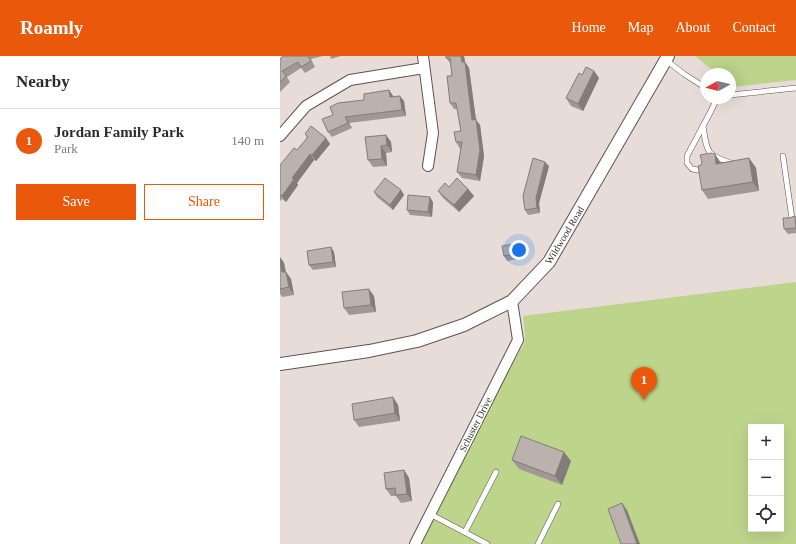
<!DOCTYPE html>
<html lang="en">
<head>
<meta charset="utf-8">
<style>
	:root { --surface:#fff; --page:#f7f7f7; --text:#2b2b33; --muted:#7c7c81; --line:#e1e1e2; --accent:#ea580c }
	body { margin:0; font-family:Georgia,serif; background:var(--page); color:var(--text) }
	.controls { position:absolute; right:12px; bottom:12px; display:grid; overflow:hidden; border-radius:0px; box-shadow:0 4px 16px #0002 }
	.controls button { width:36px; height:36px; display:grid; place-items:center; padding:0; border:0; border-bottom:1px solid var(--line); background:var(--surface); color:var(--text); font:20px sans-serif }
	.compass { position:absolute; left:420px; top:12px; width:36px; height:36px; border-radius:50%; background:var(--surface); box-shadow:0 4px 16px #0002; rotate:262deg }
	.you { position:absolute; left:239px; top:194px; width:14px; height:14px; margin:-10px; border:3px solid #fff; border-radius:50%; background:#1a73e8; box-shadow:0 0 0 6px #1a73e833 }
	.badge { display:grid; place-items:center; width:26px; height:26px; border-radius:50%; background:var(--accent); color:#fff; font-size:13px; font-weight:700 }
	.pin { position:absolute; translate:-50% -33px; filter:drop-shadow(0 1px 2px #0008) }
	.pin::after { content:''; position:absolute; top:21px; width:14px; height:12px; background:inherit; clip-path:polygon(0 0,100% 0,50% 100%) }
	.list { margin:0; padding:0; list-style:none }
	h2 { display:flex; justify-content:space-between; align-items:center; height:52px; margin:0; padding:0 16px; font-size:17px }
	h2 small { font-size:13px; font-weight:400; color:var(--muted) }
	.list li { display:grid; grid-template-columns:26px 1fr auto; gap:12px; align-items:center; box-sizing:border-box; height:64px; padding:0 16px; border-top:1px solid var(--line) }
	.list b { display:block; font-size:15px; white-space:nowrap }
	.list p { margin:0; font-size:13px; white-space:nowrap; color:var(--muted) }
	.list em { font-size:13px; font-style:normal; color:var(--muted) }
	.actions { display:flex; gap:8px; padding:12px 16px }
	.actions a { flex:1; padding:9px 0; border:1px solid var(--accent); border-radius:0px; text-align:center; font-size:14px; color:var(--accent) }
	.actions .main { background:var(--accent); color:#fff }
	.icon { flex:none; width:22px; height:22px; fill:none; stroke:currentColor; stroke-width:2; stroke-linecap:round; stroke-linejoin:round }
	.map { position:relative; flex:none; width:516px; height:488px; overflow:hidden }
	header { display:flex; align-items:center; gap:24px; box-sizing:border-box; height:56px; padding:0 20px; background:var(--accent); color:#fff }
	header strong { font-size:19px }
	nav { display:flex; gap:22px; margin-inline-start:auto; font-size:14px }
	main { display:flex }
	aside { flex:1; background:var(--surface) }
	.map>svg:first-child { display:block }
	.green { fill:#bdd58b; fill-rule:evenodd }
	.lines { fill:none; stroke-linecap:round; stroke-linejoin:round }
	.service-casing { stroke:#5d5451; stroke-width:6 }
	.minor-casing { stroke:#5d5451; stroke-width:12 }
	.tertiary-casing { stroke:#5d5451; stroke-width:14 }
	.service { stroke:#fff; stroke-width:5 }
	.minor { stroke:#fff; stroke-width:10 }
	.tertiary { stroke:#fff; stroke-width:12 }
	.wall { fill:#a19895 }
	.shaded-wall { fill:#837c79 }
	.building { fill:#bbb1ad; stroke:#837c79 }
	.labels { text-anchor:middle; stroke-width:3; stroke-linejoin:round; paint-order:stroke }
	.street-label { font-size:10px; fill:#373332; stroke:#fff }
</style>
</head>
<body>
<header>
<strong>Roamly</strong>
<nav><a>Home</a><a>Map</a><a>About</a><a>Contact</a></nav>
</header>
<main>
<aside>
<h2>Nearby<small></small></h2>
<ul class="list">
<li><span class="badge">1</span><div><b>Jordan Family Park</b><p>Park</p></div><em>140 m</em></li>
</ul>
<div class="actions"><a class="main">Save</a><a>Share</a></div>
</aside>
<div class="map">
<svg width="516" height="488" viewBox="0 0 516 488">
	<rect width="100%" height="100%" fill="#e7dcd8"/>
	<g class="green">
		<path d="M 415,0 L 516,0 L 516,24 L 453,31 L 450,28 L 450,18 L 437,18 Z"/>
		<path d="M 516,226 L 516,488 L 140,488 L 226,317 L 244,288 L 245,281 L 243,260 ZM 471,371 L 501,371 L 501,473 L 471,473 Z"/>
	</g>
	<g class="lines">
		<g class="service-casing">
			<g id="service">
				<path d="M 386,4 L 404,18 L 426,32"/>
				<path d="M 450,39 L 516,32"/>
				<path d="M 423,70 C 427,96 426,99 451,107"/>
				<path d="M 503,100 L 512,163"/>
				<path d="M 424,115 L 412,113 L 407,107 L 407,100 L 431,55 L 437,42"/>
				<path d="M 150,458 L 207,488"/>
				<path d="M 185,476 L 216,416"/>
				<path d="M 258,488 L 278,448"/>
			</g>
		</g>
		<g class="minor-casing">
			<g id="minor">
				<path d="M 143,0 L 153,77 L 148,110"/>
				<path d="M 0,80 L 26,50 L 70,24 L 144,12"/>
				<path d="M 135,488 L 238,284 L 232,245"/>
			</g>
		</g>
		<g class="tertiary-casing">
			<path id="tertiary" d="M 0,308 L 89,295 L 137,285 L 184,269 L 232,245 L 269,206 L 388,0"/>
		</g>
		<use href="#service" class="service"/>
		<use href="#minor" class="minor"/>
		<use href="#tertiary" class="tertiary"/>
	</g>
	<g class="wall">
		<path d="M 3,0 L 43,0 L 31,3 L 35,11 L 25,17 L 21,12 L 7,21 L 10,26 L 0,36 L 0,3 Z"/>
		<path d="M 50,0 L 61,0 L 51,3 Z"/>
		<path d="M 166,0 L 184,0 L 185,6 L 189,12 L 196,64 L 200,69 L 204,100 L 200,125 L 182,122 L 177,116 L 181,92 L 180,93 L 176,86 L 181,75 L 177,53 L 174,53 L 170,47 L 172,20 L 171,8 L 166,2 Z"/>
		<path d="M 314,15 L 319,22 L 303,55 L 291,50 L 286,42 L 302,19 Z"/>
		<path d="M 109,34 L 113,40 L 124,45 L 126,60 L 69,67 L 72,72 L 52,81 L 48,76 L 84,44 Z"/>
		<path d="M 25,78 L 46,82 L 50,88 L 36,105 L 34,104 L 17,127 L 18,129 L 6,146 L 2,143 L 0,145 L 0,109 L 17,94 L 27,82 Z"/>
		<path d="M 106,79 L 111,86 L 112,96 L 106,97 L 107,110 L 93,111 L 88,104 Z"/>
		<path d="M 435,98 L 441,107 L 469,102 L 476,112 L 479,135 L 428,143 L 422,134 Z"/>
		<path d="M 269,110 L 259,147 L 260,157 L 248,159 L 245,154 Z"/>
		<path d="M 188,133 L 194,140 L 179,156 L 163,142 L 158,135 Z"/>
		<path d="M 121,134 L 124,139 L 113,154 L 97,141 L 94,136 Z"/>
		<path d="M 153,146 L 152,161 L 130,159 L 127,154 Z"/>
		<path d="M 515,160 L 516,162 L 516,177 L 508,178 L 504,173 L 509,162 Z"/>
		<path d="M 51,191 L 54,196 L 56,211 L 33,214 L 29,209 Z"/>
		<path d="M 238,193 L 239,203 L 227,205 L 224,200 Z"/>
		<path d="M 0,201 L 4,207 L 6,216 L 11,223 L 14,239 L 2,241 L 0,238 Z"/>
		<path d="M 94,240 L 96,256 L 69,259 L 64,252 Z"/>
		<path d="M 113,341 L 118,349 L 120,365 L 79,371 L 74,364 Z"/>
		<path d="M 232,404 L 291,405 L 282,429 L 239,413 Z"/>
		<path d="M 124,414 L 129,422 L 132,445 L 121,447 L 116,440 L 111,440 L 106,433 Z"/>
	</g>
	<g class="shaded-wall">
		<path d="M 181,0 L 184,0 L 186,12 L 182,6 Z"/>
		<path d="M 185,6 L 189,12 L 196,64 L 200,69 L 204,100 L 200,125 L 196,119 L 192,64 Z"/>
		<path d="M 314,15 L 319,22 L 303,55 L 298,48 Z"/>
		<path d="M 109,34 L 113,40 L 114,47 L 110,41 Z"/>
		<path d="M 120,40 L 124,45 L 126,60 L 122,54 Z"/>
		<path d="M 65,61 L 69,67 L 72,72 L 68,67 Z"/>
		<path d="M 106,79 L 111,86 L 112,96 L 107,89 Z"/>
		<path d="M 46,82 L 50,88 L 36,105 L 32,99 Z"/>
		<path d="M 101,90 L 106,97 L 107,110 L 102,103 Z"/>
		<path d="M 30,98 L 34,104 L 17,127 L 18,129 L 6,146 L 2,140 L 12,122 Z"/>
		<path d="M 435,98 L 441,108 L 436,108 Z"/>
		<path d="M 469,102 L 476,112 L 479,135 L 473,126 Z"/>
		<path d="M 265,106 L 269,110 L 259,147 L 260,157 L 257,152 L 256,142 Z"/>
		<path d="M 188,133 L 194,140 L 179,156 L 174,149 Z"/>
		<path d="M 121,134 L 124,139 L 113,154 L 110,149 Z"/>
		<path d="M 150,141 L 153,146 L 152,161 L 148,156 Z"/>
		<path d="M 234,188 L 238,193 L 239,203 L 236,198 Z"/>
		<path d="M 51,191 L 54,196 L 56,211 L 53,206 Z"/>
		<path d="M 0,201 L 4,207 L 7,224 L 2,216 Z"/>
		<path d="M 6,216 L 11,223 L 14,239 L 9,231 Z"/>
		<path d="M 89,233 L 94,240 L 96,256 L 91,249 Z"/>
		<path d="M 113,341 L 118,349 L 120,365 L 115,357 Z"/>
		<path d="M 284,396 L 291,405 L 282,429 L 275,420 Z"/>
		<path d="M 124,414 L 129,422 L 132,445 L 127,438 Z"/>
		<path d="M 342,447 L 347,454 L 360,488 L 357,488 Z"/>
	</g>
	<g class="building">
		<path d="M 3,0 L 28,0 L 31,5 L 21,11 L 18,6 L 2,15 L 6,20 L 0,26 L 0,3 Z"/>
		<path d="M 166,0 L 181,0 L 182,6 L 185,6 L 192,64 L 196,63 L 200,94 L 196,119 L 177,116 L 182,86 L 176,86 L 174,76 L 181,75 L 176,47 L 170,47 L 167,20 L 172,20 L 170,2 L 166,2 Z"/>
		<path d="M 306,11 L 314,15 L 298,48 L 286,42 L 299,17 L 302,19 Z"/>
		<path d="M 109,34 L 110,41 L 120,40 L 122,54 L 65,61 L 68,67 L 48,76 L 42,63 L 53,59 L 50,51 L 58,47 L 84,44 L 84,38 Z"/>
		<path d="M 31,70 L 46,82 L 32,99 L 30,98 L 12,122 L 14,123 L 2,140 L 0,139 L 0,109 L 14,92 L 17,94 L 28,81 L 25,78 Z"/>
		<path d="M 106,79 L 107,89 L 101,90 L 102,103 L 88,104 L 85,81 Z"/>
		<path d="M 431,97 L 435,98 L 436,108 L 469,102 L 473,126 L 422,134 L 418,110 L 421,109 L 422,106 L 420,99 Z"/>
		<path d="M 253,102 L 265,106 L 256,142 L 257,152 L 245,154 L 243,140 Z"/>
		<path d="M 105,122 L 121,134 L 110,149 L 94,136 Z"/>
		<path d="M 177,122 L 188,133 L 174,149 L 158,135 L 165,127 L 169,131 Z"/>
		<path d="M 128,139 L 150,141 L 148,156 L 127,154 Z"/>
		<path d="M 515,160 L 516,172 L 504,173 L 503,162 L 509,162 Z"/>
		<path d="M 234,188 L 236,198 L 224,200 L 222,190 Z"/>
		<path d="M 51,191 L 53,206 L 29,209 L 27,195 Z"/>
		<path d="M 0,204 L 2,216 L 6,216 L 9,231 L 0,233 Z"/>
		<path d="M 89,233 L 91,249 L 64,252 L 62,236 Z"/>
		<path d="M 113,341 L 115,357 L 74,364 L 72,348 Z"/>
		<path d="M 241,380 L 284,396 L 275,420 L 232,404 Z"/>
		<path d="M 124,414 L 127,438 L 116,439 L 115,432 L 106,433 L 104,417 Z"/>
		<path d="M 342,447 L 357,488 L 341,488 L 328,453 Z"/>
	</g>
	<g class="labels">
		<g class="street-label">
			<text transform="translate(284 179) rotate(-59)" y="4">Wildwood Road</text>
			<text transform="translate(195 368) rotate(-63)" y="4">Schuster Drive</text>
		</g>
	</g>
</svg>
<div class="controls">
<button>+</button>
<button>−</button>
<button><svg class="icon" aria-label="locate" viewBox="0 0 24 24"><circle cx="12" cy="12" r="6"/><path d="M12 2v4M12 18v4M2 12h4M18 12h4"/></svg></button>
</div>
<svg class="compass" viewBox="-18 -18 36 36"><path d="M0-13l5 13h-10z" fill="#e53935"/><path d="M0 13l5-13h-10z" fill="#7c7c81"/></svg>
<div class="you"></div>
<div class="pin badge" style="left:364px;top:344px">1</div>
</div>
</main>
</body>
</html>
